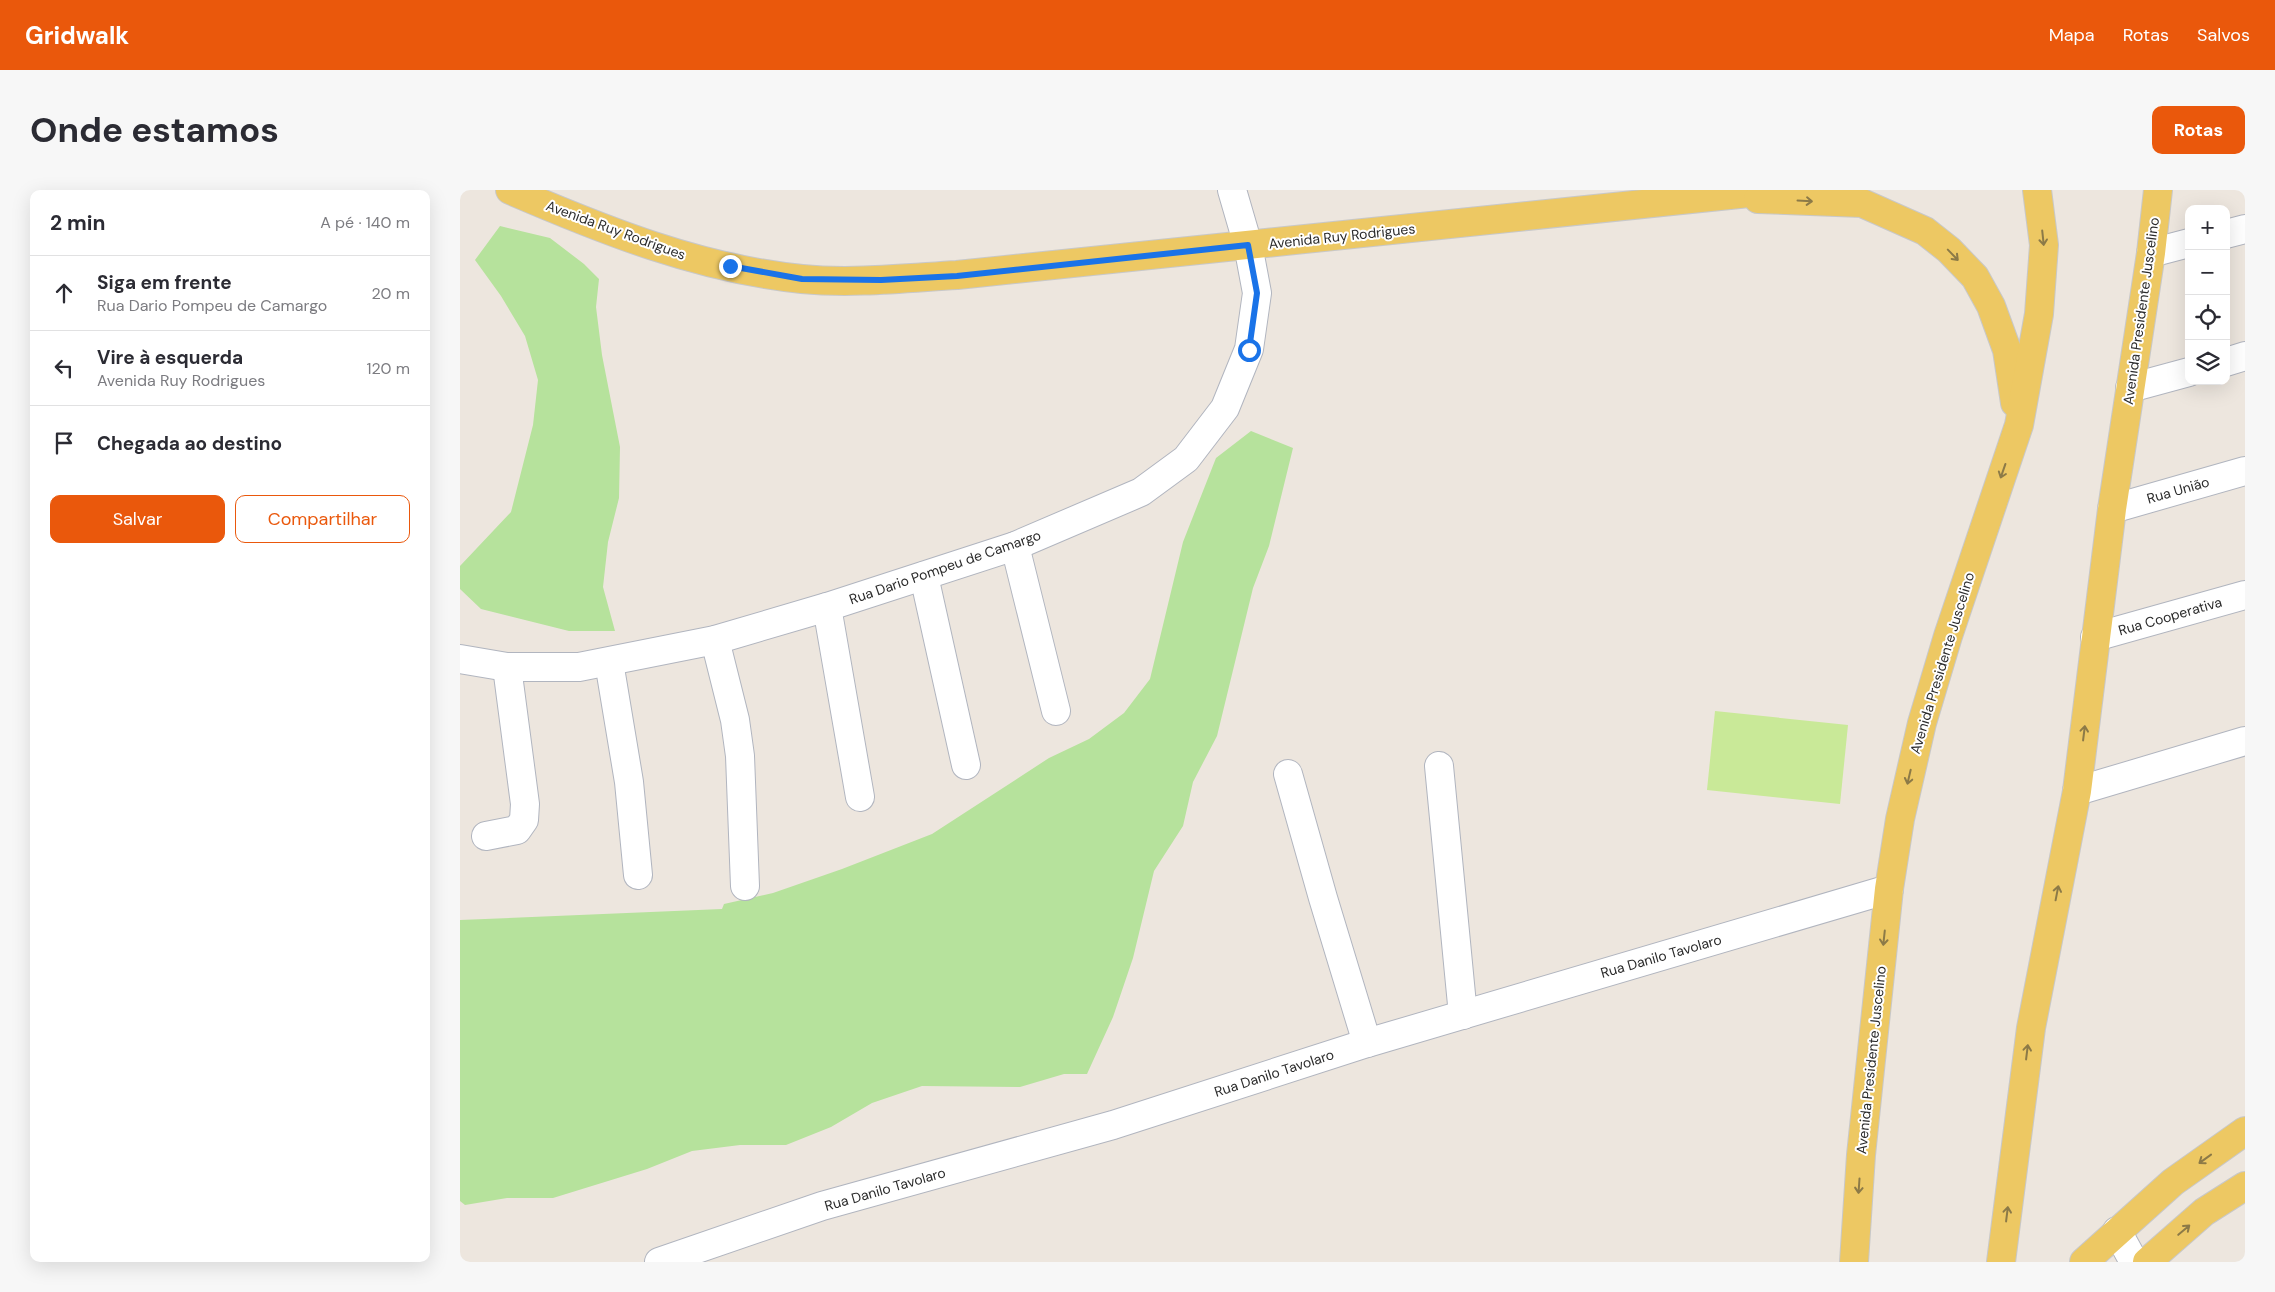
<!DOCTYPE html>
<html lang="pt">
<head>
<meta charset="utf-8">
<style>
	:root { --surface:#fff; --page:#f7f7f7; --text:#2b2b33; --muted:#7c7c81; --line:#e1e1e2; --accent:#ea580c }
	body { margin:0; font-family:"DM Sans",sans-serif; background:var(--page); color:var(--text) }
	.controls { position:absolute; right:15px; top:15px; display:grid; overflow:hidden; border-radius:10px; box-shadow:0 5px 20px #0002 }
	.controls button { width:45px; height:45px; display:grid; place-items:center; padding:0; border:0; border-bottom:1px solid var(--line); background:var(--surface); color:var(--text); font:25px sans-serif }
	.stop { position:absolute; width:15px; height:15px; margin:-11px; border:4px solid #1a73e8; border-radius:50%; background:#fff }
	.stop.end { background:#1a73e8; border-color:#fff; box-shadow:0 1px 5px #0008 }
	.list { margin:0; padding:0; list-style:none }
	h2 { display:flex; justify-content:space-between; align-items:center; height:65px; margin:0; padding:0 20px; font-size:21px }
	h2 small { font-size:16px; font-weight:400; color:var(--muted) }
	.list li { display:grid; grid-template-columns:32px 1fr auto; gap:15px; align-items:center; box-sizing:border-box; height:75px; padding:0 20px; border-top:1px solid var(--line) }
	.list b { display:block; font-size:19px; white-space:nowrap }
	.list p { margin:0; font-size:16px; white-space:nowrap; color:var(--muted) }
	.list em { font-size:16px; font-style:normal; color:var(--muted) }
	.actions { display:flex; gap:10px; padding:15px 20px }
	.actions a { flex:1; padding:11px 0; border:1px solid var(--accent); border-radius:10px; text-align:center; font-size:18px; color:var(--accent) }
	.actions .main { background:var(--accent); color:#fff }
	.icon { flex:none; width:28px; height:28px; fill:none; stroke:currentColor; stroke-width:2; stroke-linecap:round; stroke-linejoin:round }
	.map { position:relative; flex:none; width:1785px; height:1072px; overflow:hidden; border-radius:10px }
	header { display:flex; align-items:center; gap:30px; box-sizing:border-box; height:70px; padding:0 25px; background:var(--accent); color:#fff }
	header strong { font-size:24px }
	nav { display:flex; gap:28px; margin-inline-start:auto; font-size:18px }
	.intro { display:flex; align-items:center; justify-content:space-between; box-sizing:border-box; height:120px; padding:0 30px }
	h1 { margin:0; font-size:35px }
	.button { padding:12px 22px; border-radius:10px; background:var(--accent); color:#fff; font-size:18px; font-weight:700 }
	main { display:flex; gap:30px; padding:0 30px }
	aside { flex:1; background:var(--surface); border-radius:10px; box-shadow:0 5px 20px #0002 }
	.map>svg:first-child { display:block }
	.green { fill:#b6e29c }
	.pitch { fill:#c9e998 }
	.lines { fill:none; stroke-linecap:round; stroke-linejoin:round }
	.minor-casing { stroke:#b1b5bf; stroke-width:30 }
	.major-casing { stroke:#c8c8c8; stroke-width:30 }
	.minor { stroke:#fff; stroke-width:28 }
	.major { stroke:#edc863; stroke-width:28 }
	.oneway { stroke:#8c7a47 }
	.route { stroke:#1a73e8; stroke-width:6 }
	.labels { text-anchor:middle; stroke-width:4; stroke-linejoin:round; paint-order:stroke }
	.street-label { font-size:14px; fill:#2b2b2b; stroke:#fff }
</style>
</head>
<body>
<header>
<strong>Gridwalk</strong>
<nav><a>Mapa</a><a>Rotas</a><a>Salvos</a></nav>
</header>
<div class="intro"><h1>Onde estamos</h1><a class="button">Rotas</a></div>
<main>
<aside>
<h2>2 min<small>A pé · 140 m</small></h2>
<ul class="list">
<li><svg class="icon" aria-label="ahead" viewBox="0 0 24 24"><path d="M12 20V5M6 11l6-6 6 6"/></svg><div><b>Siga em frente</b><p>Rua Dario Pompeu de Camargo</p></div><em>20 m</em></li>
<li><svg class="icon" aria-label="left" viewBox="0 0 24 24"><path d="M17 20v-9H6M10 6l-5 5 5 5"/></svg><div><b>Vire à esquerda</b><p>Avenida Ruy Rodrigues</p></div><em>120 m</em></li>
<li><svg class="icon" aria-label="arrive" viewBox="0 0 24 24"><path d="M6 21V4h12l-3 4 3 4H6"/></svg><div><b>Chegada ao destino</b></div></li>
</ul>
<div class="actions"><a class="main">Salvar</a><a>Compartilhar</a></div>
</aside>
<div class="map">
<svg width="1785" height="1072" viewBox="0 0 1785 1072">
	<rect width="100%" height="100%" fill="#ede6de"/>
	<g class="green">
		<path d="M 40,36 L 90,48 L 124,74 L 139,89 L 136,117 L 142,165 L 160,257 L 159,308 L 148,352 L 143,397 L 155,441 L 109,441 L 21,419 L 0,399 L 0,376 L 51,322 L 73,235 L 78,190 L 65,146 L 41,106 L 15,70 Z"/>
		<path d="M 791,241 L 833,258 L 809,356 L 793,398 L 757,546 L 733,592 L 723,636 L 694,681 L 673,768 L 653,827 L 627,884 L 604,884 L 560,897 L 462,896 L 412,913 L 371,937 L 326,955 L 280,955 L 232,961 L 187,979 L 93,1008 L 47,1008 L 5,1015 L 0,1011 L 0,730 L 262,719 L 264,714 L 313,703 L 382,679 L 472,644 L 589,568 L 629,549 L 664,523 L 690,489 L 723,352 L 756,268 Z"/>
	</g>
	<path class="pitch" d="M 1255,521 L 1388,535 L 1380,614 L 1247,600 Z"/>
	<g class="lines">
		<g class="minor-casing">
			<g id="minor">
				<path d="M 1766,44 L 1785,39"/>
				<path d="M 1691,63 L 1729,53"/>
				<path d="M 1766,172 L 1785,166"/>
				<path d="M 1670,198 L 1729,182"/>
				<path d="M 1652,319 L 1785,281"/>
				<path d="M 555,356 L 596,521"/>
				<path d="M 464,386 L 506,575"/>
				<path d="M 367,417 L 400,607"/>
				<path d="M 1635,447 L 1785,405"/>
				<path d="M 255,450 L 275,530 L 280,566 L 285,696"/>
				<path d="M 0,469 L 47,477 L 119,477 L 255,450 L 367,417 L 555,356 L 681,302 L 726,269 L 765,218 L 789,159 L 797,103 L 788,55 L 772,0"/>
				<path d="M 149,472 L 169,592 L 178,685"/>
				<path d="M 979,576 L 1003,825"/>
				<path d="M 828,584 L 863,708 L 907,853"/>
				<path d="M 1617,601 L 1785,551"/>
				<path d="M 26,646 L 57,640 L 64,630 L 65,614 L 47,477"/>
				<path d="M 1657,1041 L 1674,1072"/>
				<path d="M 199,1072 L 362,1016 L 653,935 L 907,853 L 1429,699"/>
			</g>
		</g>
		<g class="major-casing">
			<g id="major">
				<path d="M 50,0 C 143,40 240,79 342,89 C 392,94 447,88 497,85 L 1318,0"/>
				<path d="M 1298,9 L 1402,13 L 1465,41 L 1489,60 L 1515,87 L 1531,116 L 1547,160 L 1555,213"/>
				<path d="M 1394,1072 L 1401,965 L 1429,699 L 1440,629 L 1462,533 L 1488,446 L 1559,235 L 1579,124 L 1584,55 L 1577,0"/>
				<path d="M 1541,1072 L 1571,838 L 1617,601 L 1652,319 L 1691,63 L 1698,0"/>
				<path d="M 1624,1072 L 1713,992 L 1785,941"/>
				<path d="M 1687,1072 L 1744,1022 L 1785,996"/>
			</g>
		</g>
		<use href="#minor" class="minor"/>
		<use href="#major" class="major"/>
	</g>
	<defs><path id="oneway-shaft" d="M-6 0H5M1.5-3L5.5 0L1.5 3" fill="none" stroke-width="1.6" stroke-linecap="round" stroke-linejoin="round" transform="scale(1.25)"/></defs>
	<g class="oneway">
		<use href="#oneway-shaft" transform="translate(1345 11) rotate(3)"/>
		<use href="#oneway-shaft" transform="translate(1583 48) rotate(84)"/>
		<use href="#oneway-shaft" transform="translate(1493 65) rotate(46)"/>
		<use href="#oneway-shaft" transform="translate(1543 281) rotate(109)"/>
		<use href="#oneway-shaft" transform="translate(1624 543) rotate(-83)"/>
		<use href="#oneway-shaft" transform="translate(1449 587) rotate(103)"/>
		<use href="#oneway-shaft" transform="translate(1597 703) rotate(-79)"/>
		<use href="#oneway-shaft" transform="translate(1424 748) rotate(96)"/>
		<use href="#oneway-shaft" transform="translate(1567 862) rotate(-83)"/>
		<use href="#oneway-shaft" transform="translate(1745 969) rotate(144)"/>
		<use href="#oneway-shaft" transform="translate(1399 996) rotate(94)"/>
		<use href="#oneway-shaft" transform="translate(1547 1024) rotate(-83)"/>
		<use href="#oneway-shaft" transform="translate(1724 1040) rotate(-40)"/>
	</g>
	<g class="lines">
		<path class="route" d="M 270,76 L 342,89 L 421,90 L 497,86 L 788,55 L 797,103 L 789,160"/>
	</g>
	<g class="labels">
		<g class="street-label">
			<text transform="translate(156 40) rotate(20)" y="5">Avenida Ruy Rodrigues</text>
			<text transform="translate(882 46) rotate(-6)" y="5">Avenida Ruy Rodrigues</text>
			<text transform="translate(1681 121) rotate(-82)" y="5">Avenida Presidente Juscelino</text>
			<text transform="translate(1718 300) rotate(-16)" y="5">Rua União</text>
			<text transform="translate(485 377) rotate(-19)" y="5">Rua Dario Pompeu de Camargo</text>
			<text transform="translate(1710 426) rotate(-16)" y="5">Rua Cooperativa</text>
			<text transform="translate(1482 473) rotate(-73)" y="5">Avenida Presidente Juscelino</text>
			<text transform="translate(1201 766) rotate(-16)" y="5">Rua Danilo Tavolaro</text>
			<text transform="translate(1411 870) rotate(-84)" y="5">Avenida Presidente Juscelino</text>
			<text transform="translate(814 883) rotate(-18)" y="5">Rua Danilo Tavolaro</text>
			<text transform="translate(425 999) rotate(-16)" y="5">Rua Danilo Tavolaro</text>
		</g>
	</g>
</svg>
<div class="controls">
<button>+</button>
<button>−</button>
<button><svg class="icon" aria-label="locate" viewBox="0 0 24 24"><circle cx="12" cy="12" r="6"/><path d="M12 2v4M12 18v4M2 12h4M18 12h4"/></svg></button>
<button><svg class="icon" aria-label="layers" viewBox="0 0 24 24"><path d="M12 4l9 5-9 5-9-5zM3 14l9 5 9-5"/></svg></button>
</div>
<div class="stop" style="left:789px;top:160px"></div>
<div class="stop end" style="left:270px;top:76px"></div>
</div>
</main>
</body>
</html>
